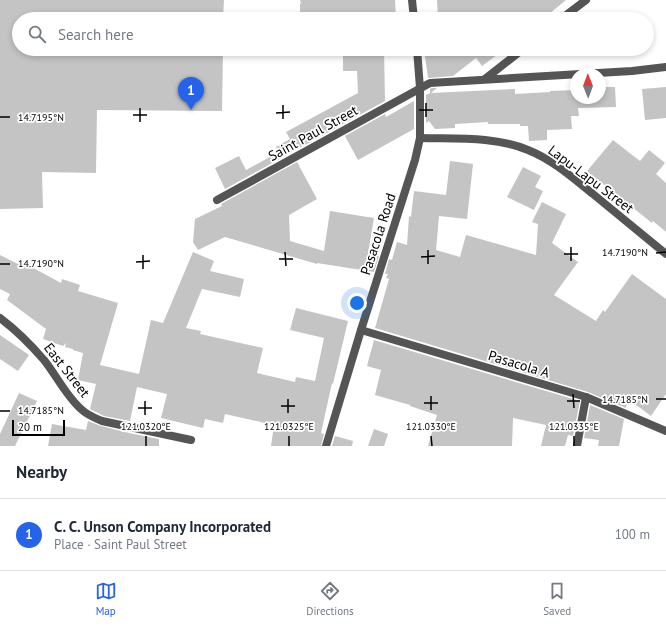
<!DOCTYPE html>
<html lang="en">
<head>
<meta charset="utf-8">
<style>
	:root { --surface:#fff; --page:#f2f2f3; --text:#1f2937; --muted:#747a83; --line:#e0e1e3; --accent:#2563eb }
	body { margin:0; font-family:"PT Sans",sans-serif; background:var(--page); color:var(--text) }
	.compass { position:absolute; left:570px; top:68px; width:36px; height:36px; border-radius:50%; background:var(--surface); box-shadow:0 2px 6px #0003; rotate:359deg }
	.scale { position:absolute; left:12px; bottom:10px; width:53px; box-sizing:border-box; padding-left:4px; border:2px solid #000; border-top:0; font-size:11px; line-height:14px; white-space:nowrap; color:#000; -webkit-text-stroke:3px #fff; paint-order:stroke }
	.you { position:absolute; left:357px; top:303px; width:14px; height:14px; margin:-10px; border:3px solid #fff; border-radius:50%; background:#1a73e8; box-shadow:0 0 0 6px #1a73e833 }
	.badge { display:grid; place-items:center; width:26px; height:26px; border-radius:50%; background:var(--accent); color:#fff; font-size:13px; font-weight:700 }
	.pin { position:absolute; translate:-50% -33px; filter:drop-shadow(0 1px 2px #0008) }
	.pin::after { content:''; position:absolute; top:21px; width:14px; height:12px; background:inherit; clip-path:polygon(0 0,100% 0,50% 100%) }
	.list { margin:0; padding:0; list-style:none }
	h2 { display:flex; justify-content:space-between; align-items:center; height:52px; margin:0; padding:0 16px; font-size:17px }
	h2 small { font-size:13px; font-weight:400; color:var(--muted) }
	.list li { display:grid; grid-template-columns:26px 1fr auto; gap:12px; align-items:center; box-sizing:border-box; height:72px; padding:0 16px; border-top:1px solid var(--line) }
	.list b { display:block; font-size:15px; white-space:nowrap }
	.list p { margin:0; font-size:13px; white-space:nowrap; color:var(--muted) }
	.list em { font-size:13px; font-style:normal; color:var(--muted) }
	.icon { flex:none; width:22px; height:22px; fill:none; stroke:currentColor; stroke-width:2; stroke-linecap:round; stroke-linejoin:round }
	.map { position:relative; flex:none; width:666px; height:446px; overflow:hidden }
	.search { position:absolute; background:var(--surface); box-shadow:0 2px 6px #0003; left:12px; right:12px; top:12px; height:44px; display:flex; align-items:center; gap:10px; box-sizing:border-box; padding:0 14px; border-radius:22px; color:var(--muted); font-size:15px }
	.sheet { height:124px; background:var(--surface) }
	nav { display:flex; justify-content:space-around; align-items:center; box-sizing:border-box; height:56px; border-top:1px solid var(--line); background:var(--surface); font-size:11px; color:var(--muted) }
	nav a { display:grid; justify-items:center; gap:2px }
	nav .on { color:var(--accent) }
	.map>svg:first-child { display:block }
	.building { fill:#c4c4c4 }
	.lines { fill:none; stroke-linecap:round; stroke-linejoin:round }
	.minor { stroke:#555; stroke-width:8 }
	.tertiary { stroke:#555; stroke-width:8 }
	.ticks { fill:none; stroke:#000; stroke-width:1.5 }
	.labels { text-anchor:middle; stroke-width:3.5; stroke-linejoin:round; paint-order:stroke }
	.street-label { font-size:14px; fill:#000; stroke:#fff }
	.ticks-label { font-size:10px; text-anchor:middle; fill:#000; stroke:#fff; stroke-width:3.5; stroke-linejoin:round; paint-order:stroke }
</style>
</head>
<body>
<div class="map">
<svg width="666" height="446" viewBox="0 0 666 446">
	<rect width="100%" height="100%" fill="#fff"/>
	<g class="building">
		<path d="M 0,0 L 224,0 L 223,19 L 19,19 L 19,49 L 223,49 L 222,111 L 97,110 L 96,173 L 42,172 L 43,208 L 0,209 Z"/>
		<path d="M 300,0 L 395,0 L 396,19 L 378,19 L 378,15 L 360,19 L 300,19 L 300,4 L 301,4 Z"/>
		<path d="M 437,0 L 566,0 L 543,19 L 438,19 Z"/>
		<path d="M 343,49 L 384,49 L 385,101 L 225,189 L 215,168 L 239,156 L 246,170 L 279,152 L 276,147 L 290,139 L 286,132 L 358,93 L 357,71 L 343,71 Z"/>
		<path d="M 424,49 L 505,49 L 482,66 L 476,58 L 453,76 L 428,78 Z"/>
		<path d="M 600,87 L 615,87 L 616,107 L 578,108 L 579,116 L 571,116 L 572,129 L 547,130 L 547,140 L 529,141 L 528,126 L 520,126 L 520,124 L 488,124 L 488,122 L 455,124 L 455,128 L 435,129 L 429,121 L 426,123 L 426,95 L 430,93 L 430,89 L 432,88 L 437,88 L 431,93 L 515,89 L 515,94 L 550,92 L 550,91 L 576,90 L 576,98 L 600,98 Z"/>
		<path d="M 666,87 L 666,118 L 645,120 L 642,89 Z"/>
		<path d="M 414,101 L 414,129 L 358,160 L 345,136 L 385,114 L 386,117 Z"/>
		<path d="M 613,140 L 640,161 L 649,150 L 665,163 L 656,174 L 666,183 L 666,232 L 653,221 L 652,223 L 587,171 Z"/>
		<path d="M 450,161 L 473,164 L 467,219 L 439,216 L 436,250 L 460,257 L 466,235 L 536,255 L 538,224 L 532,222 L 542,202 L 566,214 L 552,243 L 578,262 L 554,295 L 596,321 L 603,310 L 605,312 L 632,274 L 666,299 L 666,394 L 651,416 L 628,399 L 626,408 L 588,392 L 375,328 L 389,279 L 386,278 L 388,274 L 385,274 L 389,259 L 392,260 L 397,242 L 407,245 L 409,216 L 411,217 L 414,191 L 446,195 Z"/>
		<path d="M 297,162 L 317,199 L 289,215 L 290,241 L 324,251 L 330,211 L 374,218 L 368,253 L 379,256 L 374,272 L 317,263 L 317,264 L 225,237 L 198,250 L 193,242 L 195,219 L 222,206 L 221,204 Z"/>
		<path d="M 523,167 L 541,176 L 535,187 L 543,191 L 534,210 L 507,197 Z"/>
		<path d="M 193,252 L 214,261 L 210,271 L 244,279 L 240,297 L 202,289 L 186,328 L 201,331 L 200,334 L 263,348 L 257,373 L 295,382 L 296,377 L 315,381 L 324,338 L 290,330 L 296,308 L 348,321 L 333,384 L 332,383 L 321,433 L 324,434 L 321,446 L 271,446 L 274,425 L 225,414 L 223,423 L 205,419 L 203,428 L 161,418 L 167,394 L 137,387 L 130,421 L 104,416 L 90,409 L 96,384 L 78,380 L 83,353 L 73,350 L 73,349 L 65,347 L 66,343 L 63,346 L 43,339 L 46,329 L 7,300 L 10,294 L 0,289 L 0,255 L 24,267 L 26,264 L 61,283 L 62,279 L 80,285 L 78,291 L 118,303 L 100,365 L 139,374 L 151,320 L 163,323 Z"/>
		<path d="M 0,335 L 29,355 L 18,371 L 0,359 Z"/>
		<path d="M 374,340 L 580,401 L 573,436 L 568,435 L 565,446 L 541,446 L 546,425 L 513,418 L 512,446 L 428,446 L 437,415 L 410,406 L 410,405 L 375,395 L 381,370 L 367,366 Z"/>
		<path d="M 19,393 L 37,401 L 15,446 L 0,446 L 0,434 Z"/>
		<path d="M 590,405 L 624,419 L 619,446 L 598,446 L 599,440 L 584,438 Z"/>
		<path d="M 88,421 L 101,426 L 129,433 L 159,439 L 159,446 L 48,446 L 52,424 L 86,430 Z"/>
		<path d="M 374,429 L 388,434 L 384,446 L 368,446 Z"/>
		<path d="M 335,436 L 353,441 L 352,446 L 332,446 Z"/>
	</g>
	<g class="lines">
		<g class="minor">
			<path d="M 561,19 L 586,0"/>
			<path d="M 485,79 L 523,49"/>
			<path d="M 217,200 L 430,83 L 632,71 L 666,67"/>
			<path d="M 0,318 C 16,330 31,345 44,360 C 56,375 67,397 81,409 C 87,415 95,418 102,421 L 191,440"/>
			<path d="M 361,330 L 586,397 L 666,431"/>
			<path d="M 577,446 L 586,397"/>
		</g>
		<g class="tertiary">
			<path d="M 412,0 L 414,19"/>
			<path d="M 420,138 C 456,139 494,136 528,150 C 553,160 573,178 593,194 C 617,214 642,234 666,254"/>
			<path d="M 326,446 L 361,330 L 415,160 L 420,138 L 420,88 L 417,49"/>
		</g>
	</g>
	<path class="ticks" d="M 426,103 L 426,117M 283,105 L 283,119M 140,108 L 140,122M 419,110 L 433,110M 276,113 L 290,112M 133,115 L 147,115M 0,117 L 10,117M 571,247 L 571,261M 428,250 L 428,264M 285,252 L 286,266M 656,253 L 666,252M 564,254 L 578,254M 143,255 L 143,269M 421,257 L 435,256M 279,259 L 293,259M 136,262 L 150,261M 0,264 L 10,264M 573,394 L 574,408M 431,396 L 431,410M 288,399 L 288,413M 656,399 L 666,399M 145,401 L 145,415M 567,401 L 580,401M 424,403 L 438,403M 281,406 L 295,406M 138,408 L 152,408M 0,411 L 10,411M 146,436 L 146,446M 289,436 L 289,446M 431,436 L 432,446M 574,436 L 574,446"/>
	<g class="labels">
		<g class="street-label">
			<text transform="translate(313 133) rotate(-29)" y="5">Saint Paul Street</text>
			<text transform="translate(591 179) rotate(37)" y="5">Lapu-Lapu Street</text>
			<text transform="translate(378 234) rotate(-72)" y="5">Pasacola Road</text>
			<text transform="translate(519 364) rotate(17)" y="5">Pasacola A</text>
			<text transform="translate(67 370) rotate(52)" y="5">East Street</text>
		</g>
	</g>
	<g class="ticks-label">
		<text x="41" y="121">14.7195°N</text>
		<text x="625" y="256">14.7190°N</text>
		<text x="41" y="267">14.7190°N</text>
		<text x="625" y="403">14.7185°N</text>
		<text x="41" y="414">14.7185°N</text>
		<text x="146" y="430">121.0320°E</text>
		<text x="289" y="430">121.0325°E</text>
		<text x="431" y="430">121.0330°E</text>
		<text x="574" y="430">121.0335°E</text>
	</g>
</svg>
<svg class="compass" viewBox="-18 -18 36 36"><path d="M0-13l5 13h-10z" fill="#e53935"/><path d="M0 13l5-13h-10z" fill="#747a83"/></svg>
<div class="scale">20 m</div>
<div class="you"></div>
<div class="pin badge" style="left:191px;top:110px">1</div>
<div class="search"><svg class="icon" aria-label="search" viewBox="0 0 24 24"><circle cx="10" cy="10" r="6"/><path d="M15 15l6 6"/></svg>Search here</div>
</div>
<section class="sheet">
<h2>Nearby<small></small></h2>
<ul class="list">
<li><span class="badge">1</span><div><b>C. C. Unson Company Incorporated</b><p>Place · Saint Paul Street</p></div><em>100 m</em></li>
</ul>
</section>
<nav>
<a class="on"><svg class="icon" aria-label="map" viewBox="0 0 24 24"><path d="M3 6l6-2 6 2 6-2v14l-6 2-6-2-6 2zM9 4v14M15 6v14"/></svg>Map</a>
<a><svg class="icon" aria-label="directions" viewBox="0 0 24 24"><path d="M12 3l9 9-9 9-9-9zM9 14v-3h6M13 9l2 2-2 2"/></svg>Directions</a>
<a><svg class="icon" aria-label="saved" viewBox="0 0 24 24"><path d="M7 4h10v16l-5-4-5 4z"/></svg>Saved</a>
</nav>
</body>
</html>
